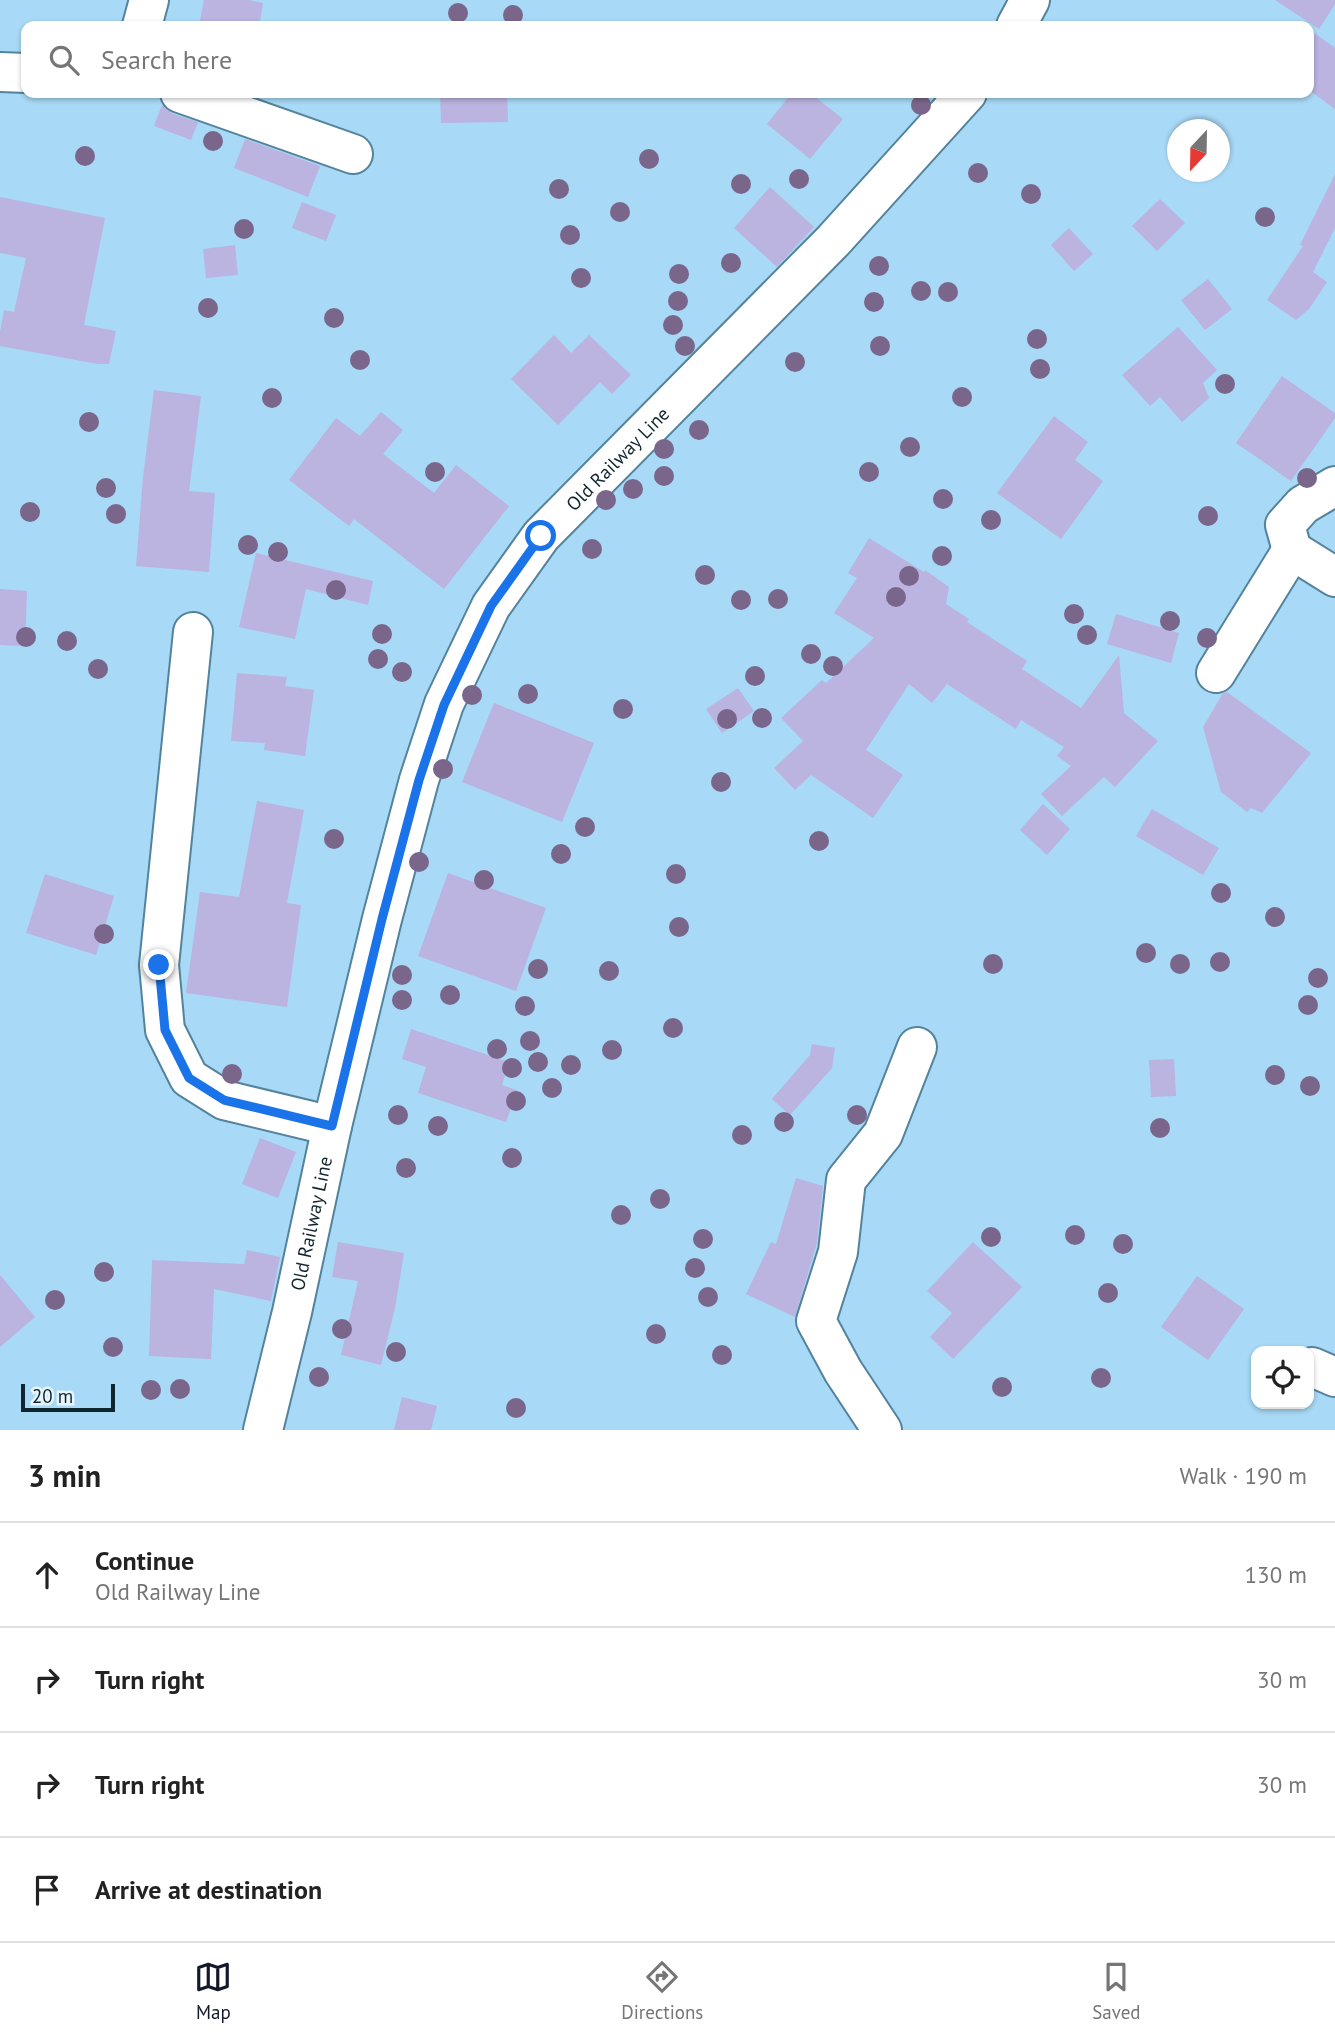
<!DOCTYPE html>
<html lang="en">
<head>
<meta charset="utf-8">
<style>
	:root { --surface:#fff; --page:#f2f2f2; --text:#222; --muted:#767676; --line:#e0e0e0; --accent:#111827 }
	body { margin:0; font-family:"PT Sans",sans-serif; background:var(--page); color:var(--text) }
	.controls { position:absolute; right:21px; bottom:21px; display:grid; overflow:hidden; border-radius:14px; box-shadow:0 2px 5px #0004 }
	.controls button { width:63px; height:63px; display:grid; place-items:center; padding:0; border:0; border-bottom:2px solid var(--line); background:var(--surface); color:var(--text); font:35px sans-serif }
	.compass { position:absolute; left:1167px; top:119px; width:63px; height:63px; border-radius:50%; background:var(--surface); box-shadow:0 2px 5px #0004; rotate:202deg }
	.scale { position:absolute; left:21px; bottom:18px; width:94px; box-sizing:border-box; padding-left:7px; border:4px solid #11252f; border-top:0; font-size:19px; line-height:24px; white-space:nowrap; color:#11252f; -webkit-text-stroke:5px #e6f5fe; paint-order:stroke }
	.stop { position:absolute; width:21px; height:21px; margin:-16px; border:5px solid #1a73e8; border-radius:50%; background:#fff }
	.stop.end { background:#1a73e8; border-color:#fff; box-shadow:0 2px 7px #0008 }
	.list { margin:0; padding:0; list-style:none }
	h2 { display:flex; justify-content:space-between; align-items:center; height:91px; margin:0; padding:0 28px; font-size:30px }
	h2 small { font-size:23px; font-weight:400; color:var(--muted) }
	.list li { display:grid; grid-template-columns:46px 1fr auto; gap:21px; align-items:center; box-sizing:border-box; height:105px; padding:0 28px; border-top:2px solid var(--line) }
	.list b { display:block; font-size:26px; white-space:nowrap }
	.list p { margin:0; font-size:23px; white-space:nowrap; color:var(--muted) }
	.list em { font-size:23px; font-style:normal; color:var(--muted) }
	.icon { flex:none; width:38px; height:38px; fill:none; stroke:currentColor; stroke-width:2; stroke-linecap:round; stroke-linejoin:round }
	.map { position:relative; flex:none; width:1335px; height:1430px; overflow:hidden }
	.search { position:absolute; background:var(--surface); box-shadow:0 2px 5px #0004; left:21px; right:21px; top:21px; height:77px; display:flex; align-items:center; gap:18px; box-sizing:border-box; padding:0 24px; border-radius:14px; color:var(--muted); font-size:26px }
	.sheet { height:511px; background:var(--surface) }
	nav { display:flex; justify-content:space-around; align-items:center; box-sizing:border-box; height:98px; border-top:2px solid var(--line); background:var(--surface); font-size:19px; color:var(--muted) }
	nav a { display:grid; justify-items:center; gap:4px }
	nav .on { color:var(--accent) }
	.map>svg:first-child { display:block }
	.building { fill:#bbb3e0 }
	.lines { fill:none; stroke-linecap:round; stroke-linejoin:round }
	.minor-casing { stroke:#53839d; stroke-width:42 }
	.minor { stroke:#fff; stroke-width:38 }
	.tree { fill:#7a668a }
	.route { stroke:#1a73e8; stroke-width:9 }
	.labels { text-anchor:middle; stroke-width:6; stroke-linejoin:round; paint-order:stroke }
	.street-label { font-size:19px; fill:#11252f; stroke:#e6f5fe }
</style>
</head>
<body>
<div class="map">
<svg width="1335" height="1430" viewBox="0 0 1335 1430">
	<rect width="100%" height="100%" fill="#a8d9f6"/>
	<g class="building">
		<path d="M 204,0 L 249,0 L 263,3 L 259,26 L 199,26 Z"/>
		<path d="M 1275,0 L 1335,0 L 1335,4 L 1319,29 Z"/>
		<path d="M 1309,29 L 1335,48 L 1335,109 L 1309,90 Z"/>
		<path d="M 440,93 L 507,93 L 508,122 L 441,123 Z"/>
		<path d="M 792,93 L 810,93 L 843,119 L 810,159 L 767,124 Z"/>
		<path d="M 162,105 L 173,114 L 198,122 L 191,140 L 154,126 Z"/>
		<path d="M 245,139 L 320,166 L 308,197 L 234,168 Z"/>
		<path d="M 1335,174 L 1335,228 L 1313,272 L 1327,282 L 1309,309 L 1296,320 L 1267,300 L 1303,246 L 1300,245 Z"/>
		<path d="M 770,187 L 814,227 L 777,267 L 734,228 Z"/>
		<path d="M 0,197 L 105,218 L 84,325 L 116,331 L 109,364 L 98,364 L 0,346 L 0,332 L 4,310 L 14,312 L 26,258 L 0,253 Z"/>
		<path d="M 1160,199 L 1185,223 L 1157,251 L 1132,226 Z"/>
		<path d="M 302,202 L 336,215 L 326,241 L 292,228 Z"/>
		<path d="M 1069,228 L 1093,254 L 1074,271 L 1051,245 Z"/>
		<path d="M 235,245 L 238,275 L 206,278 L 203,249 Z"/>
		<path d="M 1208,279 L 1232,309 L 1205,330 L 1181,300 Z"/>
		<path d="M 1178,327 L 1217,370 L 1203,383 L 1209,398 L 1182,422 L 1160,397 L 1150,406 L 1122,375 Z"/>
		<path d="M 554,335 L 571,353 L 589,335 L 631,375 L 612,394 L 600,382 L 558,425 L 511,379 Z"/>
		<path d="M 1282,376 L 1335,413 L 1335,418 L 1291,481 L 1236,443 Z"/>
		<path d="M 154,390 L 201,396 L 189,491 L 215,493 L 209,572 L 136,566 L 143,477 Z"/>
		<path d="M 381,412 L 403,430 L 383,454 L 434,493 L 456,465 L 509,506 L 444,589 L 354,519 L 349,526 L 289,480 L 336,418 L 360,436 Z"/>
		<path d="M 1054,416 L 1088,442 L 1075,460 L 1103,481 L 1061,539 L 997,493 Z"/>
		<path d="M 869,538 L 924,572 L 925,570 L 949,587 L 946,604 L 969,619 L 967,622 L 1027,661 L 1022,669 L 1081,708 L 1119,655 L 1124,713 L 1158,741 L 1115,787 L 1104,777 L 1062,816 L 1041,794 L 1071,766 L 1057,756 L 1064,747 L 1021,720 L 1016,729 L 947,684 L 932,703 L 909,684 L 866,750 L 903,775 L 873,818 L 811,775 L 795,790 L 774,768 L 803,741 L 781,718 L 822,680 L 826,683 L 874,638 L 834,613 L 857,578 L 848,573 Z"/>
		<path d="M 256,553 L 373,581 L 368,605 L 306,589 L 295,639 L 239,627 Z"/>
		<path d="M 0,589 L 27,591 L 25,646 L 0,645 Z"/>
		<path d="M 1116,614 L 1179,633 L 1171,663 L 1107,644 Z"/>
		<path d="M 237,673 L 287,677 L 285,686 L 314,690 L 305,756 L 264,750 L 265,743 L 231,741 Z"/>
		<path d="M 738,688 L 754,711 L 722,733 L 706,709 Z"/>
		<path d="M 1227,692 L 1311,753 L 1262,813 L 1251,808 L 1247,812 L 1221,792 L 1203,727 L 1223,693 Z"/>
		<path d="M 494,703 L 594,743 L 562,822 L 462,782 Z"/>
		<path d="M 257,801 L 304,810 L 287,903 L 301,905 L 287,1007 L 186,993 L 200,892 L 239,897 Z"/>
		<path d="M 1043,804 L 1070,829 L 1047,855 L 1020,830 Z"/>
		<path d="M 1152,809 L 1219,848 L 1203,875 L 1136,836 Z"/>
		<path d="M 448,873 L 546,908 L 516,991 L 418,956 Z"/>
		<path d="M 45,874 L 114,896 L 96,955 L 26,933 Z"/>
		<path d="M 411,1029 L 509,1062 L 502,1085 L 517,1090 L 506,1122 L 418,1093 L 426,1067 L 402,1059 Z"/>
		<path d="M 812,1044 L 835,1048 L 832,1068 L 790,1115 L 772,1099 L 810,1055 Z"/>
		<path d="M 1174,1059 L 1176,1096 L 1151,1097 L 1149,1060 Z"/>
		<path d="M 260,1138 L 296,1152 L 278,1198 L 242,1184 Z"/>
		<path d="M 796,1178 L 823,1186 L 817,1243 L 795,1317 L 746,1294 L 771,1242 L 776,1244 Z"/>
		<path d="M 338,1242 L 404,1253 L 395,1308 L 381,1365 L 341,1355 L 358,1281 L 332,1277 Z"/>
		<path d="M 973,1242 L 1022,1287 L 953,1359 L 930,1337 L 952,1313 L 927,1291 Z"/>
		<path d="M 247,1250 L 280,1257 L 271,1301 L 214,1289 L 211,1359 L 149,1356 L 152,1260 L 244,1264 Z"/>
		<path d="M 0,1275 L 35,1317 L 0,1347 Z"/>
		<path d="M 1197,1276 L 1244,1309 L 1208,1360 L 1161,1327 Z"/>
		<path d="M 402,1397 L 437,1406 L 431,1430 L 394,1430 Z"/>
	</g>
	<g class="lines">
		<g class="minor-casing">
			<g id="minor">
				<path d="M 142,26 L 149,0"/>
				<path d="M 1016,26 L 1030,0"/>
				<path d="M 0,72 L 26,73"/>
				<path d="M 180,93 L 353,154"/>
				<path d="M 1335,486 L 1303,505 L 1285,525 L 1292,550 L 1335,577"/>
				<path d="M 193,632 L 159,965 L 165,1030 L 189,1078 L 224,1100 L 332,1126"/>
				<path d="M 1216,673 L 1292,550"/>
				<path d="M 1312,1367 L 1335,1377"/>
				<path id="s1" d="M 263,1430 L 292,1312 L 332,1126 L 382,919 L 419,780 L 444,704 L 491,606 L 541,536 L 833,241 L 967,93"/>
				<path d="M 882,1430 L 843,1371 L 816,1321 L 838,1252 L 846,1180 L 883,1134 L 917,1047"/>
			</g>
		</g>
		<use href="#minor" class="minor"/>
	</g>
	<g class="tree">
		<circle cx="458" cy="13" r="10"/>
		<circle cx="513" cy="15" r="10"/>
		<circle cx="921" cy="105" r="10"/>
		<circle cx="213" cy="141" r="10"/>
		<circle cx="85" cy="156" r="10"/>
		<circle cx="649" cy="159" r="10"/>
		<circle cx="978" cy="173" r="10"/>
		<circle cx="799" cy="179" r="10"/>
		<circle cx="741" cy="184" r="10"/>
		<circle cx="559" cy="189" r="10"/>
		<circle cx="1031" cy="194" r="10"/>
		<circle cx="620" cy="212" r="10"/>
		<circle cx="1265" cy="217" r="10"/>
		<circle cx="244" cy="229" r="10"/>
		<circle cx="570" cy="235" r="10"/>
		<circle cx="731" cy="263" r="10"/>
		<circle cx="879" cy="266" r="10"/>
		<circle cx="679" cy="274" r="10"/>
		<circle cx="581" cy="278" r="10"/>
		<circle cx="921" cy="291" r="10"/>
		<circle cx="948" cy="292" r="10"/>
		<circle cx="678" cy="301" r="10"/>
		<circle cx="874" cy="302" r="10"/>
		<circle cx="208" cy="308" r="10"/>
		<circle cx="334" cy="318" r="10"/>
		<circle cx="673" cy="325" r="10"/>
		<circle cx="1037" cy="339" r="10"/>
		<circle cx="685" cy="346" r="10"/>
		<circle cx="880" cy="346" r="10"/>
		<circle cx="360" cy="360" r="10"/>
		<circle cx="795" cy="362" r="10"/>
		<circle cx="1040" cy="369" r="10"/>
		<circle cx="1225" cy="384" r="10"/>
		<circle cx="962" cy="397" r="10"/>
		<circle cx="272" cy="398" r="10"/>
		<circle cx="89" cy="422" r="10"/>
		<circle cx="699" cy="430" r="10"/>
		<circle cx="910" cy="447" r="10"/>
		<circle cx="664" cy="449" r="10"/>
		<circle cx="435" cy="472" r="10"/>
		<circle cx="869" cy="472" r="10"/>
		<circle cx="664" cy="476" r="10"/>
		<circle cx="1307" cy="478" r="10"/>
		<circle cx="106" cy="488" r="10"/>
		<circle cx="633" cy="489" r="10"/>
		<circle cx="943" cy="499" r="10"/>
		<circle cx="606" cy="500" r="10"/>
		<circle cx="30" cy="512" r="10"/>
		<circle cx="116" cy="514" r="10"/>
		<circle cx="1208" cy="516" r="10"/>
		<circle cx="991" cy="520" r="10"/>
		<circle cx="248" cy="545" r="10"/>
		<circle cx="592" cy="549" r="10"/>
		<circle cx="278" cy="552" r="10"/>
		<circle cx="942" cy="556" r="10"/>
		<circle cx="705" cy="575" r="10"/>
		<circle cx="909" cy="576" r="10"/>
		<circle cx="336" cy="590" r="10"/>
		<circle cx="896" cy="597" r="10"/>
		<circle cx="778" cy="599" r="10"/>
		<circle cx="741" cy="600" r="10"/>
		<circle cx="1074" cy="614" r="10"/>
		<circle cx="1170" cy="621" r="10"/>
		<circle cx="382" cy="634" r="10"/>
		<circle cx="1087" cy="635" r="10"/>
		<circle cx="26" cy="637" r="10"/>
		<circle cx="1207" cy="638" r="10"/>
		<circle cx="67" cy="641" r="10"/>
		<circle cx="811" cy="654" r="10"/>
		<circle cx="378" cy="659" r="10"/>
		<circle cx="833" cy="666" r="10"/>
		<circle cx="98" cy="669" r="10"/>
		<circle cx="402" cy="672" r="10"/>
		<circle cx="755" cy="676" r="10"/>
		<circle cx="528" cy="694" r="10"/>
		<circle cx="472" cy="695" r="10"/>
		<circle cx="623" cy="709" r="10"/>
		<circle cx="762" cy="718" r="10"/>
		<circle cx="727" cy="719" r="10"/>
		<circle cx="443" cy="769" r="10"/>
		<circle cx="721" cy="782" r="10"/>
		<circle cx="585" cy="827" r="10"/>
		<circle cx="334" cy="839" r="10"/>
		<circle cx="819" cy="841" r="10"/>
		<circle cx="561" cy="854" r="10"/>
		<circle cx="419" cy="862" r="10"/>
		<circle cx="676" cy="874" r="10"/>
		<circle cx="484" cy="880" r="10"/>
		<circle cx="1221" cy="893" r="10"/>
		<circle cx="1275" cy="917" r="10"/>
		<circle cx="679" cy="927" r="10"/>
		<circle cx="104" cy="934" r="10"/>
		<circle cx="1146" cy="953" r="10"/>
		<circle cx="1220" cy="962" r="10"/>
		<circle cx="993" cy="964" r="10"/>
		<circle cx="1180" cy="964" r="10"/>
		<circle cx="538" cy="969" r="10"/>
		<circle cx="609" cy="971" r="10"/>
		<circle cx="402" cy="975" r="10"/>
		<circle cx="1318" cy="978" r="10"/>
		<circle cx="450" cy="995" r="10"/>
		<circle cx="402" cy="1000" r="10"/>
		<circle cx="1308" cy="1005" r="10"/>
		<circle cx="525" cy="1006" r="10"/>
		<circle cx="673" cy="1028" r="10"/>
		<circle cx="530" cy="1041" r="10"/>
		<circle cx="497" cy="1049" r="10"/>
		<circle cx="612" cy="1050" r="10"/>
		<circle cx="538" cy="1062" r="10"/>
		<circle cx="571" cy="1065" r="10"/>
		<circle cx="512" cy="1068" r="10"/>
		<circle cx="232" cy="1074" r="10"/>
		<circle cx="1275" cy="1075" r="10"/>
		<circle cx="1310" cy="1086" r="10"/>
		<circle cx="552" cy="1088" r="10"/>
		<circle cx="516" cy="1101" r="10"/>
		<circle cx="398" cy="1115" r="10"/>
		<circle cx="857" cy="1115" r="10"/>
		<circle cx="784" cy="1122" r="10"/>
		<circle cx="438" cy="1126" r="10"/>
		<circle cx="1160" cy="1128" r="10"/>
		<circle cx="742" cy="1135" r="10"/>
		<circle cx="512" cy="1158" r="10"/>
		<circle cx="406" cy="1168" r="10"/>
		<circle cx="660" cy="1199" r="10"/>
		<circle cx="621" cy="1215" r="10"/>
		<circle cx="1075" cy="1235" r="10"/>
		<circle cx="991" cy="1237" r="10"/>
		<circle cx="703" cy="1239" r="10"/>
		<circle cx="1123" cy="1244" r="10"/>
		<circle cx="695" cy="1268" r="10"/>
		<circle cx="104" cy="1272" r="10"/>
		<circle cx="1108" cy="1293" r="10"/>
		<circle cx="708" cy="1297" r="10"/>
		<circle cx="55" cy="1300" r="10"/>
		<circle cx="342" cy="1329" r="10"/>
		<circle cx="656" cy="1334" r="10"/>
		<circle cx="113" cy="1347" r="10"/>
		<circle cx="396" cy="1352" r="10"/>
		<circle cx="722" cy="1355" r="10"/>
		<circle cx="319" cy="1377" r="10"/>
		<circle cx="1101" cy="1378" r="10"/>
		<circle cx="1002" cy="1387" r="10"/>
		<circle cx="180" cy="1389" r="10"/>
		<circle cx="151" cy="1390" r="10"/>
		<circle cx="516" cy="1408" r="10"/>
	</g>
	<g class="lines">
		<path class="route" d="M 159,965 L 165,1030 L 189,1078 L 224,1100 L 332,1126 L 382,919 L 419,780 L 444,705 L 491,606 L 541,536"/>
	</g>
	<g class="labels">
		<g class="street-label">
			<text dy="7" stroke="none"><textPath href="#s1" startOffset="1052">Old Railway Line</textPath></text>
			<text dy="7" stroke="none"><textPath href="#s1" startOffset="212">Old Railway Line</textPath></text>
		</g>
	</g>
</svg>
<div class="controls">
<button><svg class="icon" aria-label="locate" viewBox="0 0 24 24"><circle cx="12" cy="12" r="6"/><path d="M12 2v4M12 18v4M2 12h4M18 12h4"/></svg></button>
</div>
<svg class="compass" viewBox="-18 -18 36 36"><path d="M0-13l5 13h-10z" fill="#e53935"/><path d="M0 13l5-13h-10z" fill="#767676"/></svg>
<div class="scale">20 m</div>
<div class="stop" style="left:541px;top:536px"></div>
<div class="stop end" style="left:159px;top:965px"></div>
<div class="search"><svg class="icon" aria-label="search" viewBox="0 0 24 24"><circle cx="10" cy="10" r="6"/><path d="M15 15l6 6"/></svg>Search here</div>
</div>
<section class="sheet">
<h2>3 min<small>Walk · 190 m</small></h2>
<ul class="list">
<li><svg class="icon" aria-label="ahead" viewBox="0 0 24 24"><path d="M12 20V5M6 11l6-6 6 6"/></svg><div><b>Continue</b><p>Old Railway Line</p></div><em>130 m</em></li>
<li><svg class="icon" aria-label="right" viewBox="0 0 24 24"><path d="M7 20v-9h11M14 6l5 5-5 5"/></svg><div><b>Turn right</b></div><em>30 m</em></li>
<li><svg class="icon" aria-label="right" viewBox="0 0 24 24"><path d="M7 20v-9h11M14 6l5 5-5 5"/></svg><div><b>Turn right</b></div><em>30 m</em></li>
<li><svg class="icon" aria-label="arrive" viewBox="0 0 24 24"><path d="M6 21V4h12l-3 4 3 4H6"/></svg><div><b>Arrive at destination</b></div></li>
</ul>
</section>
<nav>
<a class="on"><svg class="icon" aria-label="map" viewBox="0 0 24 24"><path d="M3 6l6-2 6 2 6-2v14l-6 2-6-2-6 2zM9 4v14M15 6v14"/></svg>Map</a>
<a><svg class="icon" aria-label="directions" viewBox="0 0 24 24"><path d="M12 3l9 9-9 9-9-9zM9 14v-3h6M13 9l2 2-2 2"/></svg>Directions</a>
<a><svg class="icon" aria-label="saved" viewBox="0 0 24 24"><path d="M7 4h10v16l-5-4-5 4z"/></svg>Saved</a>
</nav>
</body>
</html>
